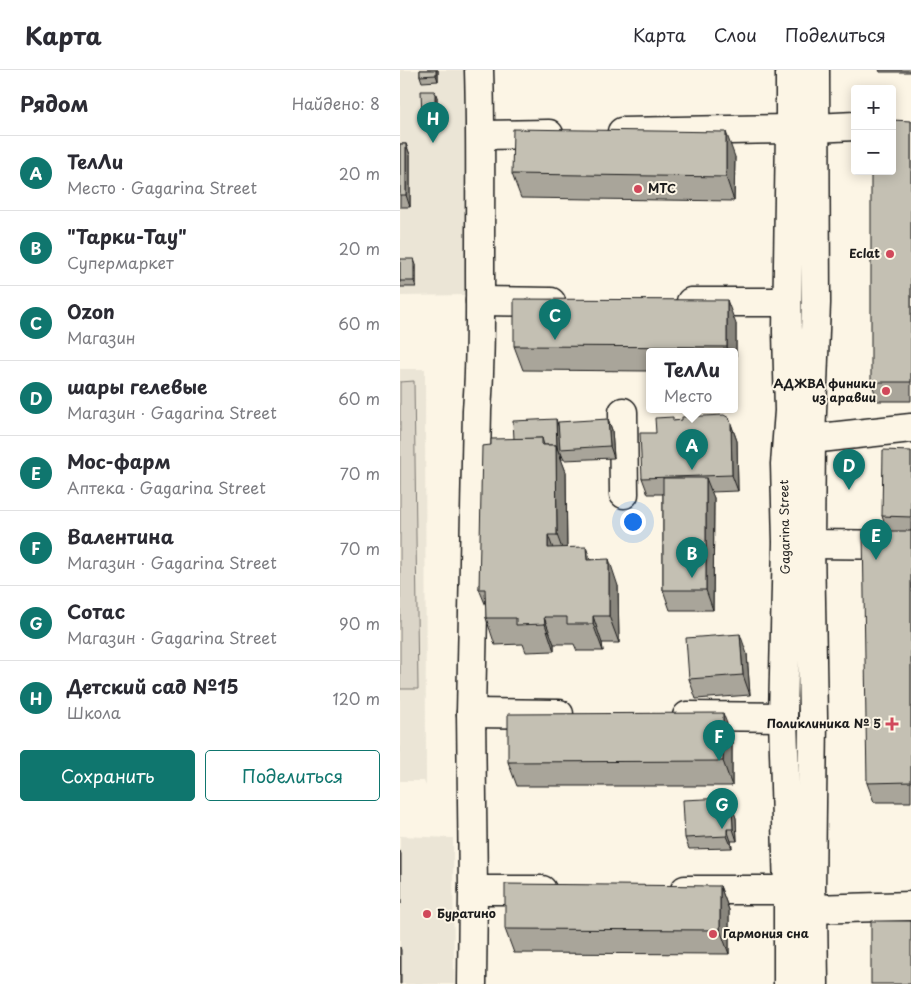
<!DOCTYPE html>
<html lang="ru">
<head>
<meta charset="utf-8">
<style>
	:root { --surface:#fff; --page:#f7f7f7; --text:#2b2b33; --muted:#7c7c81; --line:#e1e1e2; --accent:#0f766e }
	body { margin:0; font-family:"Playpen Sans",sans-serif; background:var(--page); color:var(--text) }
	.controls { position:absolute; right:15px; top:15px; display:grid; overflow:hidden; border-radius:5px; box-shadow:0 2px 12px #0003 }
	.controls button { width:45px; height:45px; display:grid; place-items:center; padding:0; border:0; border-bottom:1px solid var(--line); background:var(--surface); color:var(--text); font:25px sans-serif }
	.you { position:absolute; left:232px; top:451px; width:18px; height:18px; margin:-12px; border:4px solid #fff; border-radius:50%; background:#1a73e8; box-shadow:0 0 0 8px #1a73e833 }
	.badge { display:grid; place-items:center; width:32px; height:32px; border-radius:50%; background:var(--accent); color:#fff; font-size:16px; font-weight:700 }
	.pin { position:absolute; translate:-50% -41px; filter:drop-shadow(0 1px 2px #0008) }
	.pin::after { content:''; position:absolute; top:26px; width:18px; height:15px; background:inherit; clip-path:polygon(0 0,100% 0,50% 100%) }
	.popup { position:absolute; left:246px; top:278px; width:92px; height:65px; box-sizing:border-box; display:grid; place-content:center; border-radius:5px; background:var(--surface); filter:drop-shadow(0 1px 4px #0005); font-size:16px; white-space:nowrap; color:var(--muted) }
	.popup b { font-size:19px; color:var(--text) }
	.popup::after { content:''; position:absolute; left:50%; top:100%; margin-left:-10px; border:10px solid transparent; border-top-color:var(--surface) }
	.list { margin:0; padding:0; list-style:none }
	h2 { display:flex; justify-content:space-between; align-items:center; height:65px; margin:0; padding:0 20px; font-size:21px }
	h2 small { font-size:16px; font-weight:400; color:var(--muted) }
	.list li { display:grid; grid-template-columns:32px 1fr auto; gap:15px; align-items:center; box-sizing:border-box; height:75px; padding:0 20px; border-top:1px solid var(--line) }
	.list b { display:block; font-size:19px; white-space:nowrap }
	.list p { margin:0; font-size:16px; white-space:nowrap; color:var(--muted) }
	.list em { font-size:16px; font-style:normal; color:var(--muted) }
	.actions { display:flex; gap:10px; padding:15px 20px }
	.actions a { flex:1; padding:11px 0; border:1px solid var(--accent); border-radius:5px; text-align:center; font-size:18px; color:var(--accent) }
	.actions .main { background:var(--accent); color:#fff }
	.map { position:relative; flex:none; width:511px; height:914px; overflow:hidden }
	header { display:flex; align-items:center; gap:30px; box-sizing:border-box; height:70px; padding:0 25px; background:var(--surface); border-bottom:1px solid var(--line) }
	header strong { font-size:24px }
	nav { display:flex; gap:28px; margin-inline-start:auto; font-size:18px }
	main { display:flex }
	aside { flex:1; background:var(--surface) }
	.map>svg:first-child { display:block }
	.built { fill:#ebe5d6 }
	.grass { fill:#dbd5c8; stroke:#7c7872 }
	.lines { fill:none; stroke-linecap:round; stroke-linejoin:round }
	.minor-casing { stroke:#1c1c1c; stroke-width:31 }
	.major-casing { stroke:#1c1c1c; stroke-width:31 }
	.minor { stroke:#fcf5e5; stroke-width:28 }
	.major { stroke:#fcf5e5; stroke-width:28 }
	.wall { fill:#a9a59a; stroke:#1c1c1c }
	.shaded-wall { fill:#89867d; stroke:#1c1c1c }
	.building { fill:#c4c0b3; stroke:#1c1c1c }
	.poi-dot { fill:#d1495b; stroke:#fcf5e5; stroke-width:2 }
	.labels { text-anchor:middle; stroke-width:4; stroke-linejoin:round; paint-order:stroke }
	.poi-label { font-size:12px; font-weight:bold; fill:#1c1c1c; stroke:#fcf5e5; text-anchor:start }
	.street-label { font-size:12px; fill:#1c1c1c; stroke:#fcf5e5 }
</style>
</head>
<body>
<header>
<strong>Карта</strong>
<nav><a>Карта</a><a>Слои</a><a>Поделиться</a></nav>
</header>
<main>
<aside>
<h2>Рядом<small>Найдено: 8</small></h2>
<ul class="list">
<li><span class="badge">A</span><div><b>ТелЛи</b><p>Место · Gagarina Street</p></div><em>20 m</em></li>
<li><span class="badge">B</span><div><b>&quot;Тарки-Тау&quot;</b><p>Супермаркет</p></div><em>20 m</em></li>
<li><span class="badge">C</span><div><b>Ozon</b><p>Магазин</p></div><em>60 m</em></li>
<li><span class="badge">D</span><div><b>шары гелевые</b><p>Магазин · Gagarina Street</p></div><em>60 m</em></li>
<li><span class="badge">E</span><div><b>Мос-фарм</b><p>Аптека · Gagarina Street</p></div><em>70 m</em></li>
<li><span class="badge">F</span><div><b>Валентина</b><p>Магазин · Gagarina Street</p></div><em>70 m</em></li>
<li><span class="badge">G</span><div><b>Сотас</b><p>Магазин · Gagarina Street</p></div><em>90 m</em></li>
<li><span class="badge">H</span><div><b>Детский сад №15</b><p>Школа</p></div><em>120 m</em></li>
</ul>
<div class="actions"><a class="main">Сохранить</a><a>Поделиться</a></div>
</aside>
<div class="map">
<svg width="511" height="914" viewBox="0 0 511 914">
	<rect width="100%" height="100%" fill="#fcf5e5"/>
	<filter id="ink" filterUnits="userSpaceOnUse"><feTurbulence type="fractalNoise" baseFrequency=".02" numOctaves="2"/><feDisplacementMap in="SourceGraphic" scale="10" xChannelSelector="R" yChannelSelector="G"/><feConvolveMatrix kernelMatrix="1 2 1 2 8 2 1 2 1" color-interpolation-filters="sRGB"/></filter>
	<g filter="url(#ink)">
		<g class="built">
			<path d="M 0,0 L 65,0 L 66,146 L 69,225 L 0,226 Z"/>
			<path d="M 0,299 L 25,299 L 26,716 L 24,711 L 0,711 Z"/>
			<path d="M 0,766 L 53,768 L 54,914 L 0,914 Z"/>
		</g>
		<path class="grass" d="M 14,311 L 18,619 L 0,619 L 0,312 Z"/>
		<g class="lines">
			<g class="minor-casing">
				<g id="minor">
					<path d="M 415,58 L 455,56"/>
					<path d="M 222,62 L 390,59"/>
					<path d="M 81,65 L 149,64"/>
					<path d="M 80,231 L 151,232"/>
					<path d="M 291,232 L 387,232"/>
					<path d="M 223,342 L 224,424"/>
					<path d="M 411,369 L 511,358"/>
					<path d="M 410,474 L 511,475"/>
					<path d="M 71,643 L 159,644"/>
					<path d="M 287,646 L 383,647"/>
					<path d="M 73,820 L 142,820"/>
					<path d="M 285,820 L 388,820"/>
					<path d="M 413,839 L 511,836"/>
					<path d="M 72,914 L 73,820 L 71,643 L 77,340 C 81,290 80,240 80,191 C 80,127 81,64 79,0"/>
				</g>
			</g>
			<g class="major-casing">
				<g id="major">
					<path d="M 388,914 L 388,820 L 383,647 L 387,472 L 385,394 L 389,341 L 387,262 L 390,59 L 390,0"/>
					<path d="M 414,914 L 413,839 L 411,821 L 413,648 L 410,474 L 411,369 L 416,233 L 415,0"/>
				</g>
			</g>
			<use href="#minor" class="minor"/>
			<use href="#major" class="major"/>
		</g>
		<g class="wall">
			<path d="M 20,0 L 38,0 L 38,11 L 22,12 L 20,6 Z"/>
			<path d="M 479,0 L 511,0 L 511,2 L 480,2 Z"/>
			<path d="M 37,27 L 37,52 L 24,52 L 22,46 Z"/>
			<path d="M 511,51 L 511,331 L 478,331 L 471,312 Z"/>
			<path d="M 0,74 L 6,74 L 10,85 L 10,137 L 0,137 Z"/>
			<path d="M 335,87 L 334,131 L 121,128 L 112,104 Z"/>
			<path d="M 0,189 L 16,195 L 16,217 L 0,217 Z"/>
			<path d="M 336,254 L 336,301 L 334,301 L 334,281 L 250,281 L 250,301 L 123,300 L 114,276 Z"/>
			<path d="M 329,348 L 337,371 L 338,421 L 311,422 L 314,428 L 313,540 L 270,540 L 263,520 L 263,424 L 248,424 L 242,408 L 256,363 L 274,351 Z"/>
			<path d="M 208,349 L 212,360 L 214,388 L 164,390 L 161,383 L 161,390 L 166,402 L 167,478 L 191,489 L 218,516 L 219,573 L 202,573 L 203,581 L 177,581 L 174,574 L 154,574 L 154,581 L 126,582 L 123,574 L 95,575 L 86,548 L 86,536 L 79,519 L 91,375 L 159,356 Z"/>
			<path d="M 511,381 L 511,732 L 474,732 L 467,713 L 487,461 L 482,446 Z"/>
			<path d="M 347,584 L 350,625 L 296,629 L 289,609 Z"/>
			<path d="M 332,667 L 332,716 L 117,716 L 108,692 Z"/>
			<path d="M 326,728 L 336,748 L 337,771 L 331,771 L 332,778 L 289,779 L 285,768 Z"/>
			<path d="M 320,816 L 329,840 L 329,884 L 114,883 L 105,859 Z"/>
		</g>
		<g class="shaded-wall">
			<path d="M 36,0 L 38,0 L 38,11 L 36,5 Z"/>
			<path d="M 35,21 L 37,27 L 37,52 L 35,46 Z"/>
			<path d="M 326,62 L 335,87 L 334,131 L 326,107 Z"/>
			<path d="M 6,74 L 10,85 L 10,137 L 6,125 Z"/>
			<path d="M 14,189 L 16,195 L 16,217 L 14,211 Z"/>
			<path d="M 327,230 L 336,254 L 336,301 L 334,298 L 334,281 L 329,281 L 327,277 Z"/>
			<path d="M 156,349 L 160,361 L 160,379 L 161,383 L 162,390 L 157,379 Z"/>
			<path d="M 208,349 L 212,360 L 214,388 L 210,376 Z"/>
			<path d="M 331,354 L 337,371 L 338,421 L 332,405 Z"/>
			<path d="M 156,375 L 166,402 L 167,492 L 157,465 Z"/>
			<path d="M 306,408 L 314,428 L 313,540 L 306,520 Z"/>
			<path d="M 148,465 L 158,492 L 148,478 Z"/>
			<path d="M 186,477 L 196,504 L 187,490 Z"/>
			<path d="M 209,489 L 218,516 L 219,573 L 209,546 Z"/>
			<path d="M 193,546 L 202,573 L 203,581 L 193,554 Z"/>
			<path d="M 144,547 L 154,574 L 154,581 L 145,554 Z"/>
			<path d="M 340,564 L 347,584 L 350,625 L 343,605 Z"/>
			<path d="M 323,643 L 332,667 L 332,716 L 323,691 Z"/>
			<path d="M 332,736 L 336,748 L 337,771 L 333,759 Z"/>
			<path d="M 327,759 L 331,771 L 332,778 L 327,766 Z"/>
			<path d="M 0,781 L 1,784 L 1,834 L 0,831 Z"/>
			<path d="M 320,816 L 329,840 L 329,884 L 320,860 Z"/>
			<path d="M 0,877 L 1,880 L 1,914 L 0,914 Z"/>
		</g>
		<g class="building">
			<path d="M 20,0 L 36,0 L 36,5 L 20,6 Z"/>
			<path d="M 21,21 L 35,21 L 35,46 L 22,46 Z"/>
			<path d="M 492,50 L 511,51 L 511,312 L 471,312 L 471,101 L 492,101 Z"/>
			<path d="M 113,59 L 326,62 L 326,107 L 112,104 Z"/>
			<rect x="0" y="74" width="6" height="51"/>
			<rect x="0" y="189" width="14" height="22"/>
			<path d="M 114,229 L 327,230 L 327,277 L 114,276 Z"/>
			<path d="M 324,345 L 329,348 L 331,354 L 332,405 L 242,408 L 240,363 L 256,363 L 255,348 L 273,347 L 273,351 L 282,350 L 282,347 Z"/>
			<path d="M 156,349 L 157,379 L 156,375 L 144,375 L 142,368 L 114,369 L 113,351 Z"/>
			<path d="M 208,349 L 210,376 L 160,379 L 158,352 Z"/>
			<path d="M 142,368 L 142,375 L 156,375 L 157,465 L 148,465 L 148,478 L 186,477 L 187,490 L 209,489 L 209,546 L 193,546 L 193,554 L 167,554 L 167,547 L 144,547 L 145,554 L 116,555 L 116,548 L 86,548 L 85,519 L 79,519 L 82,376 L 91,375 L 91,369 Z"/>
			<path d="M 483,380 L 511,381 L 511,447 L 482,446 Z"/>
			<rect x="263" y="408" width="43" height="112"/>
			<path d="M 463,461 L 511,461 L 511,712 L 467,713 Z"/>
			<path d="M 340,564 L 343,605 L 289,609 L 286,568 Z"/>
			<path d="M 323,643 L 323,691 L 108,692 L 108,644 Z"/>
			<path d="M 326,728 L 327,736 L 332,736 L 333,759 L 327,759 L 327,766 L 285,768 L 283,730 Z"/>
			<path d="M 105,814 L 320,816 L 320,860 L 105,859 Z"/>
			<rect x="471" y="851" width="40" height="63"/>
		</g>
	</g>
	<g class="poi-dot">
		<circle cx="238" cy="119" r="5"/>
		<circle cx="490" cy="184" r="5"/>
		<circle cx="486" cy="321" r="5"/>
		<path d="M489.5 646.5h5v5h5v5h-5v5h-5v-5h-5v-5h5z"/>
		<circle cx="27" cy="844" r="5"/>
		<circle cx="313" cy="864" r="5"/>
	</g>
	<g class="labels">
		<g class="poi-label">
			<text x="248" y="123">МТС</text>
			<text x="480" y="188" text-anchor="end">Eclat</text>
			<text x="476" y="318" text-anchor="end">АДЖВА финики<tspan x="476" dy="14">из аравии</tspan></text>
			<text x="481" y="658" text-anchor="end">Поликлиника № 5</text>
			<text x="37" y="848">Буратино</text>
			<text x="323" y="868">Гармония сна</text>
		</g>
		<g class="street-label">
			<text transform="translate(385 457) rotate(-91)" y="4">Gagarina Street</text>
		</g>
	</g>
</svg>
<div class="controls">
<button>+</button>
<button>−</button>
</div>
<div class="you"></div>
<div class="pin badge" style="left:292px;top:400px">A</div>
<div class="popup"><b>ТелЛи</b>Место</div>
<div class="pin badge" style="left:292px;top:508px">B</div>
<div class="pin badge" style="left:155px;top:270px">C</div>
<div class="pin badge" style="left:449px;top:420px">D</div>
<div class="pin badge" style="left:476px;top:490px">E</div>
<div class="pin badge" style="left:319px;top:691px">F</div>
<div class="pin badge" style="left:322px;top:759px">G</div>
<div class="pin badge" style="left:33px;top:73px">H</div>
</div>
</main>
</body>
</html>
